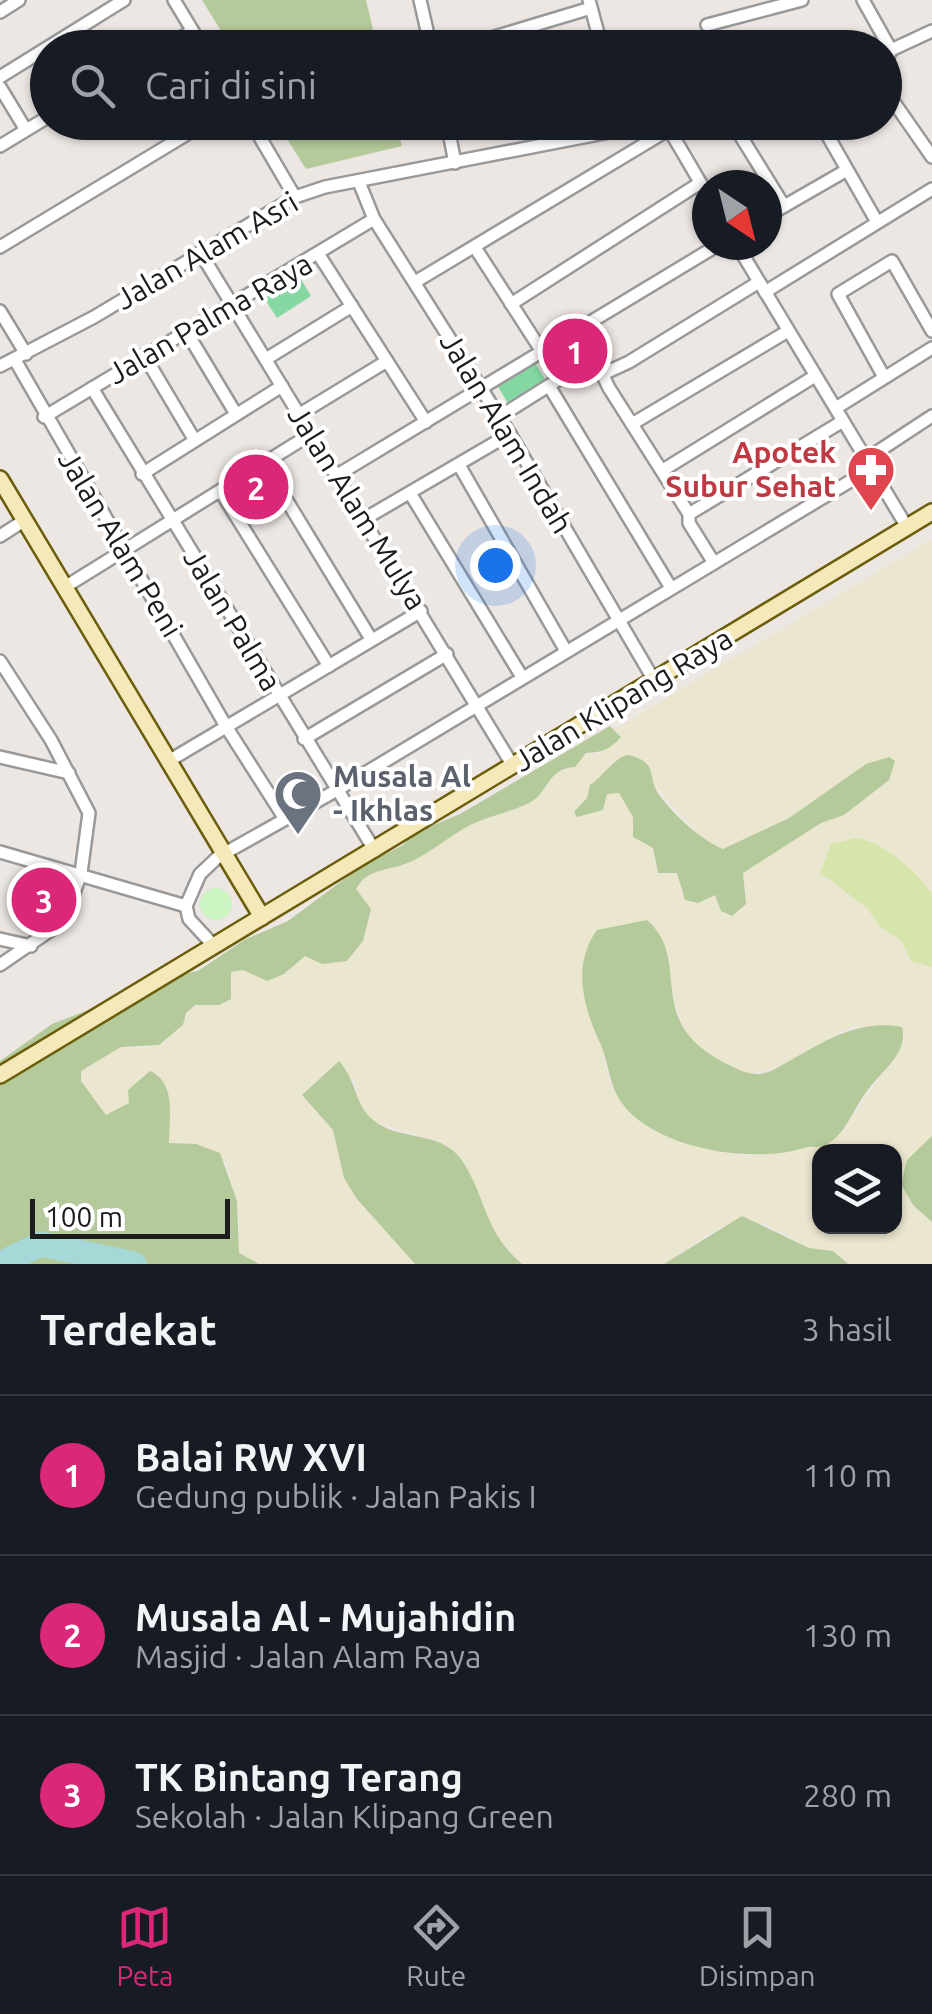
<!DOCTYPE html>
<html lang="id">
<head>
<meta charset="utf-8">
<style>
	:root { --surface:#171b24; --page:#242831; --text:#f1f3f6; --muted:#9ea1a6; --line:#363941; --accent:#db2777 }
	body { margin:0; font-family:Ubuntu,sans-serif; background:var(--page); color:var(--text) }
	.controls { position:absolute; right:30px; bottom:30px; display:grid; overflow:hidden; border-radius:20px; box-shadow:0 2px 8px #0004 }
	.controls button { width:90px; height:90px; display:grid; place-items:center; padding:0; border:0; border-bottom:2px solid var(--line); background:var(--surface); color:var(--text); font:50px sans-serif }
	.compass { position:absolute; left:692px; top:170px; width:90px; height:90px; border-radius:50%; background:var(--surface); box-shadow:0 2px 8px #0004; rotate:145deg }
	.scale { position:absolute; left:30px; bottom:25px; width:200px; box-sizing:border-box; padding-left:10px; border:5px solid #1c1c1c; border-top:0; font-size:28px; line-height:35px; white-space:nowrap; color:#1c1c1c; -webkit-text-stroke:8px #fff; paint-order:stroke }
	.you { position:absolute; left:495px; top:565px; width:35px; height:35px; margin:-25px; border:8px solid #fff; border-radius:50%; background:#1a73e8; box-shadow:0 0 0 15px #1a73e833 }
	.badge { display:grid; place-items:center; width:65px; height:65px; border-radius:50%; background:var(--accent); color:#fff; font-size:32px; font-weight:700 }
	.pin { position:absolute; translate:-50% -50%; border:5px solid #fff; box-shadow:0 2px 10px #0006 }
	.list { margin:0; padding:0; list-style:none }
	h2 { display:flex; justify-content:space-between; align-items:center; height:130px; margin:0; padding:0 40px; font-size:42px }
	h2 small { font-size:32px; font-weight:400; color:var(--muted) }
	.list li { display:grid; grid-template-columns:65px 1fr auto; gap:30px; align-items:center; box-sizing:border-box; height:160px; padding:0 40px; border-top:2px solid var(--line) }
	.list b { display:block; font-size:38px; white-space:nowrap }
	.list p { margin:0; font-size:32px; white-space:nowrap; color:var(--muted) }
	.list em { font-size:32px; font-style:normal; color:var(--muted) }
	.icon { flex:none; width:55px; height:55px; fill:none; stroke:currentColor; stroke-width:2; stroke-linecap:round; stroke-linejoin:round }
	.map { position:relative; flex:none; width:932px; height:1264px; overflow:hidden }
	.search { position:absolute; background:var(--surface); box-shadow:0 2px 8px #0004; left:30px; right:30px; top:30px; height:110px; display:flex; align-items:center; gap:25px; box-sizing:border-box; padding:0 35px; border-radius:55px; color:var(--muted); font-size:38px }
	.sheet { height:610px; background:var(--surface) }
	nav { display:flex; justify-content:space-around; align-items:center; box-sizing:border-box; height:140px; border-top:2px solid var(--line); background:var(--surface); font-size:28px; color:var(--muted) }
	nav a { display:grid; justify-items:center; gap:5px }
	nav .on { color:var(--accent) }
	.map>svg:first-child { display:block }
	.farmland { fill:#ebe6cf; fill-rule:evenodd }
	.grass { fill:#d6e5ab }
	.forest { fill:#b4ca9a }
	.park { fill:#cbf6c1 }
	.pitch { fill:#85d8a2 }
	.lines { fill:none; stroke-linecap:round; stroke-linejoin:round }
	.river { stroke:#a5d8d7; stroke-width:25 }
	.minor-casing { stroke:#999; stroke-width:16 }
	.secondary-casing { stroke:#6c5d0b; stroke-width:20 }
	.minor { stroke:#fff; stroke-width:11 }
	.secondary { stroke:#f5e9b9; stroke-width:15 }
	.labels { text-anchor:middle; stroke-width:8; stroke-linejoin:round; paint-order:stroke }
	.street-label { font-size:30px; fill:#1c1c1c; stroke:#fff }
	.health-label { font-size:30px; font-weight:bold; fill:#be3a42; stroke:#fff; text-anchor:end }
	.worship-label { font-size:30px; font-weight:bold; fill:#5b616d; stroke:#fff; text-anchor:start }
</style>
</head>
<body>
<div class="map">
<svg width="932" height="1264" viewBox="0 0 932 1264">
	<rect width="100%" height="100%" fill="#ede7e3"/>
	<path class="farmland" d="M 932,539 L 932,894 L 896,858 L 869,840 L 857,838 L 823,878 L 867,908 L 880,927 L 901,940 L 911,961 L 932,967 L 932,1136 L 907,1160 L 913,1205 L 932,1222 L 932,1264 L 848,1264 L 833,1251 L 809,1248 L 765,1224 L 720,1227 L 664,1264 L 522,1264 L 505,1249 L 481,1209 L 462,1160 L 445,1143 L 374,1122 L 359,1104 L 355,1080 L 302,1095 L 333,1130 L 344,1178 L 357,1199 L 415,1264 L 259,1264 L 239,1253 L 239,1213 L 226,1163 L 196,1144 L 169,1144 L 168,1089 L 156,1074 L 144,1075 L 128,1090 L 129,1103 L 111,1113 L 106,1115 L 94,1103 L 81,1081 L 81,1071 L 121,1047 L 147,1048 L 165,1042 L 183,1025 L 190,1009 L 207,1003 L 231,972 L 243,970 L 273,979 L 305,956 L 322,964 L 347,961 L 369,920 L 371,908 L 355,888 L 363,879 L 390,865 L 409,863 L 468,826 L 520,806 L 552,774 L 575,767 L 586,753 L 598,754 L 613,745 L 620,737 L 616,728 ZM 616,759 L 654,785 L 705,841 L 723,849 L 790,817 L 866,764 L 894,762 L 869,796 L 844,815 L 821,823 L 777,849 L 743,873 L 719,899 L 715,895 L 698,902 L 681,895 L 681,876 L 664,874 L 655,868 L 653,848 L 634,837 L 633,817 L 619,793 L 606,794 L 574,812 L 587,798 L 590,785 L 606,775 ZM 668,950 L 669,989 L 687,1034 L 703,1053 L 748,1074 L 774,1069 L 851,1027 L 901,1027 L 905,1039 L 844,1130 L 805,1147 L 746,1156 L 671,1138 L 648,1127 L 622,1103 L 609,1081 L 602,1048 ZM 820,1152 L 894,1152 L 894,1226 L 820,1226 Z"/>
	<path class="grass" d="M 857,838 C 884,842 917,872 932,894 L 932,967 L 911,961 L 901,940 L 880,927 L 867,908 L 820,873 L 831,844 Z"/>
	<g class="forest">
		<path d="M 202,0 L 366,0 L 377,47 L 231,47 Z"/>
		<path d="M 277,123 L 396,123 L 402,146 L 306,169 Z"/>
		<path d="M 610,726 L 621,737 C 609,750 603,752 586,753 L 575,767 C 546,769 550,792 529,803 C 511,812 489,816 470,825 C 449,836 431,853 410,862 C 391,871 368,867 356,889 L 371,909 L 363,941 L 347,961 L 322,964 L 305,956 L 284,974 L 267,981 L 243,970 L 231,972 L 231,999 L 219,1005 L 195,1005 L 186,1013 L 183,1025 L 159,1045 L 121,1047 L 81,1071 L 81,1081 L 106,1115 L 129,1103 L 128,1090 L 150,1071 C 177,1083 169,1118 169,1143 L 196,1144 L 220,1153 L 237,1201 L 239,1253 L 259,1264 L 0,1264 L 0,1061 L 52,1024 L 101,1005 L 133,984 L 198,971 L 244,940 L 288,921 L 362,866 L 403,845 L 412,834 L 460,814 Z"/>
		<path d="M 628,755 C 660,762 646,778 660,796 C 675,816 701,840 723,849 L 789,818 L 866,764 L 889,757 L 895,761 L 889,780 L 844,815 L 821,823 L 743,873 L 746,904 L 732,916 L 721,911 L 715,895 L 698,903 L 685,900 L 677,873 L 658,873 L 653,848 L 633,837 L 633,817 L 619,793 L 607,794 L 603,810 L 577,817 L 574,812 L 587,798 L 590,785 C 604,776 613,758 628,755 Z"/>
		<path d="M 647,920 C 695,962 639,1022 729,1065 C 745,1073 756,1078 773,1070 C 816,1048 851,1018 902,1027 C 909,1053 881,1071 867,1091 C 853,1109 847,1133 826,1145 C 819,1149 812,1145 804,1148 C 754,1164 655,1150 621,1102 C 609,1084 609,1065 601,1045 C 584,1009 571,966 597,930 Z"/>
		<path d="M 339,1061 C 358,1083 354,1104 372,1119 C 397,1142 439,1129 461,1159 C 486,1195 483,1231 522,1264 L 415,1264 L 357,1199 L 344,1178 L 333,1130 L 302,1095 Z"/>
		<path d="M 932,1136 L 932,1222 L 913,1205 L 901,1184 L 907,1160 Z"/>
		<path d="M 742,1216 L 809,1248 L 833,1251 L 848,1264 L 664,1264 Z"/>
	</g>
	<circle class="park" cx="216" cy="904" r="16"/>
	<g class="pitch">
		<path d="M 299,276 L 311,296 L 277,318 L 264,298 Z"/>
		<path d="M 554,348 L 567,368 L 551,378 L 538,359 Z"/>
		<path d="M 534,361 L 546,381 L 509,405 L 497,385 Z"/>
	</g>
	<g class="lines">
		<path class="river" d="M 0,1264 L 41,1244 L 134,1264"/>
		<g class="minor-casing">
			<g id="minor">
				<path d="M 174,0 L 203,48"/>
				<path d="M 420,0 L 431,48"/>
				<path d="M 589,0 L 602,48"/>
				<path d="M 863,0 L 891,50"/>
				<path d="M 0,12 L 19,0"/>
				<path d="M 707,25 L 802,0"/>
				<path d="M 164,48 L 192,31"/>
				<path d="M 458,48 L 591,8"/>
				<path d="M 884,66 L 891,50 L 932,31"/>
				<path d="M 0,77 L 124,0"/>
				<path d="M 0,87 L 26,130"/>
				<path d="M 884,88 L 932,157"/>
				<path d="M 251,122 L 295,197"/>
				<path d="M 447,122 L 455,163"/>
				<path d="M 732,122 L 784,206"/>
				<path d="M 820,122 L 877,222"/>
				<path d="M 666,124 L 707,194"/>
				<path d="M 0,146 L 48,117"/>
				<path d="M 359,182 L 374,219 L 510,434 L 655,682"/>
				<path d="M 767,216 L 847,170"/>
				<path d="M 737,245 L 907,527"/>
				<path d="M 0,247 L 207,122"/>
				<path d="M 476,249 L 541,350"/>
				<path d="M 200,252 L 513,766"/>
				<path d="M 319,255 L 426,422"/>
				<path d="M 415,282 L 668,130"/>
				<path d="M 765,292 L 932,189"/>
				<path d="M 511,304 L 700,183"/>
				<path d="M 0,311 L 26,354"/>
				<path d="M 579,326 L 609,388 L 689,514 L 689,523 L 714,563"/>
				<path d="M 186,331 L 236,414"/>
				<path d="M 144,355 L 194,439"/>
				<path d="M 266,359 L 352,306"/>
				<path d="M 15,360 L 227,728 L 285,819"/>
				<path d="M 0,366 L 94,317 L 295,197 L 325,187 L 661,122"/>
				<path d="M 603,374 L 629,362 L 759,282"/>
				<path d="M 884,377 L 838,294 L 892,261 L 932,331"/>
				<path d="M 549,386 L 671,588"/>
				<path d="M 92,388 L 375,851"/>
				<path d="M 836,408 L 932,348"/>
				<path d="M 300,414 L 387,361"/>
				<path d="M 44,417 L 374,219"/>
				<path d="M 499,417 L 596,356"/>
				<path d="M 632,424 L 788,331"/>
				<path d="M 868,458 L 932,416"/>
				<path d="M 264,463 L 371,639"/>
				<path d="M 459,465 L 566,651"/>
				<path d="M 663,470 L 815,376"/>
				<path d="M 142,474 L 282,386"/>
				<path d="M 339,474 L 718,245"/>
				<path d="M 221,492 L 329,666"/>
				<path d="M 410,493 L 522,677"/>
				<path d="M 689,514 L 843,421"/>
				<path d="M 366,518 L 510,434"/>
				<path d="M 0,536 L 25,520"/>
				<path d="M 65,587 L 311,434"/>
				<path d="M 0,661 L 51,740 L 89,813 L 81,873 L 64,921 L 0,965"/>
				<path d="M 304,739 L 447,654"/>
				<path d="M 0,757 L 69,773"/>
				<path d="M 167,762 L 421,611"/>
				<path d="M 0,852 L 186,906 L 200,874 L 218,857 L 337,790 L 872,468"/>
				<path d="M 186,906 L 189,919 L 214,946"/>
				<path d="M 0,939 L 31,946"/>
			</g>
		</g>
		<g class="secondary-casing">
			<g id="secondary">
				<path d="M 0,479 L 262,917"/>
				<path d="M 0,1075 L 932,512"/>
			</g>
		</g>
		<use href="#minor" class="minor"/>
		<use href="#secondary" class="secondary"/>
	</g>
	<defs>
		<g id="pharmacy-pin" transform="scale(2.5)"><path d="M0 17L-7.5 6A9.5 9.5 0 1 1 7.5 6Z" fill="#e0444e" stroke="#fff"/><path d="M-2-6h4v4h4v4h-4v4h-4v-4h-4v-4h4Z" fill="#fff"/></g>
		<g id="mosque-pin" transform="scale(2.5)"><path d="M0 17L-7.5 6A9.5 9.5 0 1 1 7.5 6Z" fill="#6b7280" stroke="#fff"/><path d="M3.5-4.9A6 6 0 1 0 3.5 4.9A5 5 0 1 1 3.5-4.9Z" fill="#fff"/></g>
	</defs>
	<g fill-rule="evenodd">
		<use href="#pharmacy-pin" x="871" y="470"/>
		<use href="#mosque-pin" x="298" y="794"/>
	</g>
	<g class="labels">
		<g class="street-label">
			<text transform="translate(207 251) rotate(-30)" y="10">Jalan Alam Asri</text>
			<text transform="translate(210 319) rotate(-30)" y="10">Jalan Palma Raya</text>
			<text transform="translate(506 433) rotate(59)" y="10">Jalan Alam Indah</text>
			<text transform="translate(357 508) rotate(58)" y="10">Jalan Alam Mulya</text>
			<text transform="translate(120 544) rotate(59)" y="10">Jalan Alam Peni</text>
			<text transform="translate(232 620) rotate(59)" y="10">Jalan Palma</text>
			<text transform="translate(623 700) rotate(-31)" y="10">Jalan Klipang Raya</text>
		</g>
		<g class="health-label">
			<text x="836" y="463">Apotek<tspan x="836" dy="34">Subur Sehat</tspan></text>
		</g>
		<g class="worship-label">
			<text x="333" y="787">Musala Al<tspan x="333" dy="34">- Ikhlas</tspan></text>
		</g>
	</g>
</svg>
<div class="controls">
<button><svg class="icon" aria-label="layers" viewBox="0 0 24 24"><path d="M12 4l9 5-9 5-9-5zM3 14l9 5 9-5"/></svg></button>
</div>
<svg class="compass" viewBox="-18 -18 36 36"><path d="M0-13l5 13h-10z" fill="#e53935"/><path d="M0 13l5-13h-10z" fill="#9ea1a6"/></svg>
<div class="scale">100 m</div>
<div class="you"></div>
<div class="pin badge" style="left:575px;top:351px">1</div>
<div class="pin badge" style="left:256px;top:487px">2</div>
<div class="pin badge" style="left:44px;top:900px">3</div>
<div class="search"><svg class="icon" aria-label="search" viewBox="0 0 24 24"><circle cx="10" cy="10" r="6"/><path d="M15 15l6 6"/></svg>Cari di sini</div>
</div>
<section class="sheet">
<h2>Terdekat<small>3 hasil</small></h2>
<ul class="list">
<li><span class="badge">1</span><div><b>Balai RW XVI</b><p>Gedung publik · Jalan Pakis I</p></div><em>110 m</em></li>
<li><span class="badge">2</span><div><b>Musala Al - Mujahidin</b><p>Masjid · Jalan Alam Raya</p></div><em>130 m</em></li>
<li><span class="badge">3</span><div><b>TK Bintang Terang</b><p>Sekolah · Jalan Klipang Green</p></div><em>280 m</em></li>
</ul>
</section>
<nav>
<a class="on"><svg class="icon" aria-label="map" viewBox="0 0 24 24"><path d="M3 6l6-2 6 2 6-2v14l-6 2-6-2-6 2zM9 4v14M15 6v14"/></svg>Peta</a>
<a><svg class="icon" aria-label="directions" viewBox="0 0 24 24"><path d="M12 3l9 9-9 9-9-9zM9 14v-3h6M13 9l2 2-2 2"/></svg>Rute</a>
<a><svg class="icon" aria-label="saved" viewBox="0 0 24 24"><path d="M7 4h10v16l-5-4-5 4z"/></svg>Disimpan</a>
</nav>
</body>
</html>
